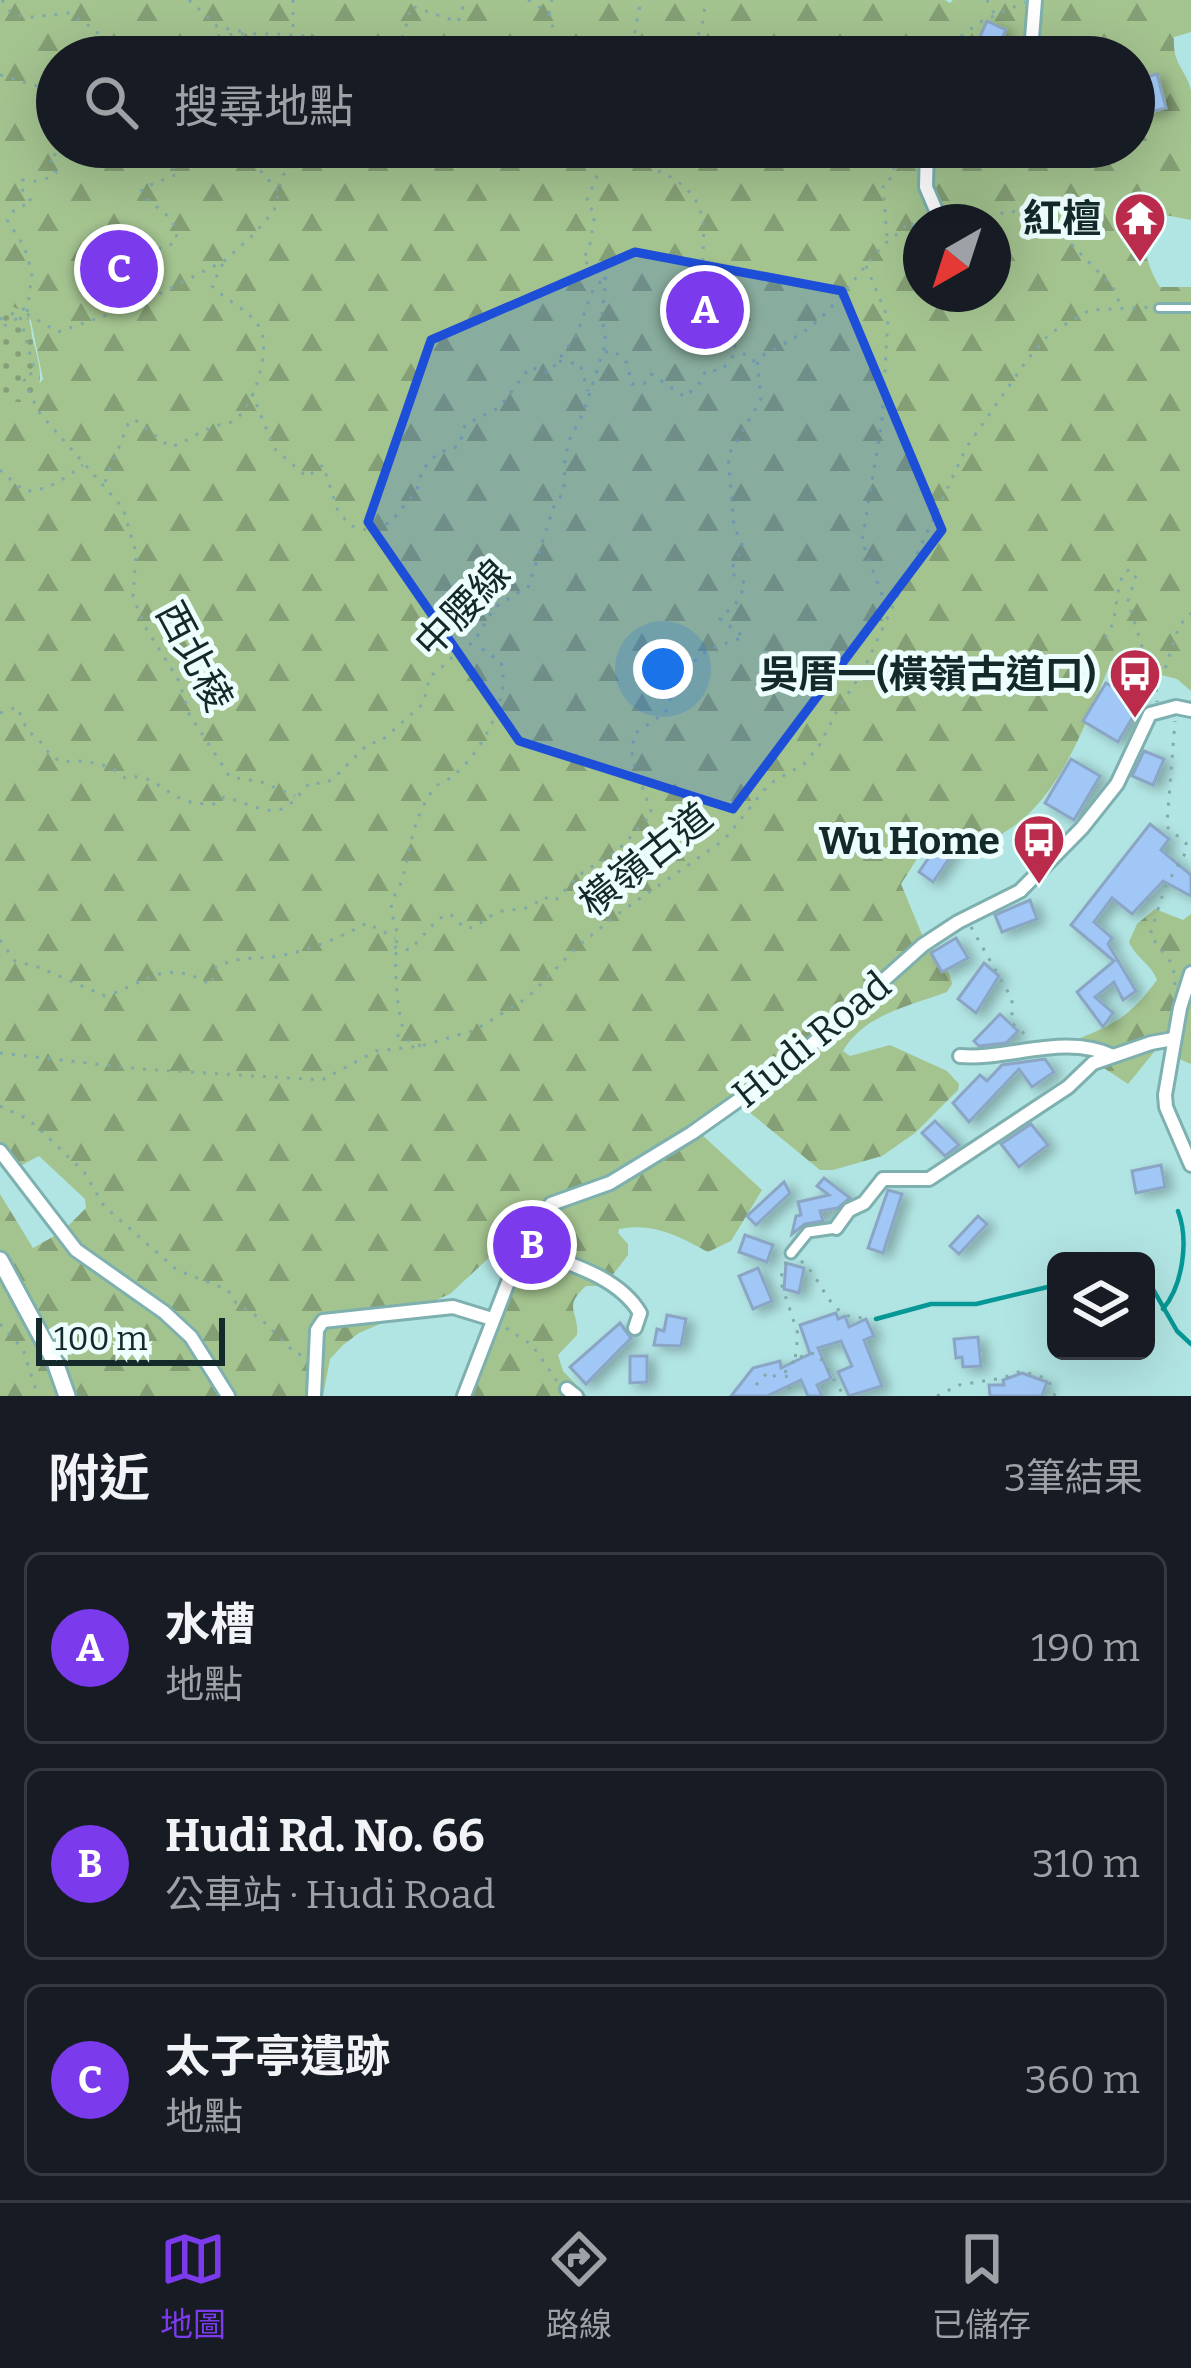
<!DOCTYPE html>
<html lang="zh-TW">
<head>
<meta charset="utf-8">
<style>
	:root { --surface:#171b24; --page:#20242c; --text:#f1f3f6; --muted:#9ea1a6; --line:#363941; --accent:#7c3aed }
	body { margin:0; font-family:Bitter,"Noto Sans TC",serif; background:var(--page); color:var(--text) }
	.controls { position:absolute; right:36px; bottom:36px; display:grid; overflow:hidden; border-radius:18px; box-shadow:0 12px 48px #0002 }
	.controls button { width:108px; height:108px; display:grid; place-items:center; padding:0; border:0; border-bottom:3px solid var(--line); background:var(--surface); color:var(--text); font:60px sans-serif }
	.compass { position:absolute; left:903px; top:204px; width:108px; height:108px; border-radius:50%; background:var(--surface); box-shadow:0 12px 48px #0002; rotate:219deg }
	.scale { position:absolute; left:36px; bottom:30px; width:189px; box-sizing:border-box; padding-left:12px; border:6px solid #142929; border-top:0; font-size:33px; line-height:42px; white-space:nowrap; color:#142929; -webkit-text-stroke:9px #eefefd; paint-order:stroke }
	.you { position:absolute; left:663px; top:669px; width:42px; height:42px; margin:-30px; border:9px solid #fff; border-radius:50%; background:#1a73e8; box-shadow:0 0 0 18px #1a73e833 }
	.badge { display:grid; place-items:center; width:78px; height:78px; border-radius:50%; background:var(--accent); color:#fff; font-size:39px; font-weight:700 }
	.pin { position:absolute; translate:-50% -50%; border:6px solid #fff; box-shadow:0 3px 12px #0006 }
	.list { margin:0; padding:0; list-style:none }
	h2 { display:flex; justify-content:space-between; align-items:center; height:156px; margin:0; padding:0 48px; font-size:51px }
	h2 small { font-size:39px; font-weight:400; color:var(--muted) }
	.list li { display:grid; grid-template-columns:78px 1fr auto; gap:36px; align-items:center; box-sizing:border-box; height:192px; margin:0 24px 24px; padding:0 24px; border:3px solid var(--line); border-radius:18px }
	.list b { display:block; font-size:45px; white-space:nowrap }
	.list p { margin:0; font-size:39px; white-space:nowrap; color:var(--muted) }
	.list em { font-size:39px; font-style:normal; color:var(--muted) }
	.icon { flex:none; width:66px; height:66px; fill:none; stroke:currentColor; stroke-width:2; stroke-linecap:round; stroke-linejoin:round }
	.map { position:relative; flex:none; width:1191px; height:1396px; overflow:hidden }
	.search { position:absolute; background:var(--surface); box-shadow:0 12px 48px #0002; left:36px; right:36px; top:36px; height:132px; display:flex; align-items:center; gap:30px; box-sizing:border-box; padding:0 42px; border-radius:66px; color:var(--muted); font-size:45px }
	.sheet { height:804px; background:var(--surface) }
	nav { display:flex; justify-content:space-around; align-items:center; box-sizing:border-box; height:168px; border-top:3px solid var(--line); background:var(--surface); font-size:33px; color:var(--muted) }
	nav a { display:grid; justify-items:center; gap:6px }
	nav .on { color:var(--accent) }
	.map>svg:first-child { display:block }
	.grass { fill:url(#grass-dots) }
	.forest { fill:url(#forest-firs); fill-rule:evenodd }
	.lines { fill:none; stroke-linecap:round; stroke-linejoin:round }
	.stream { stroke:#069896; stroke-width:4.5 }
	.building { fill:#a0c7f5; stroke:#8ba5c4; stroke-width:3; filter:url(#shadow) }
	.service-casing { stroke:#7db0ae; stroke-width:12 }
	.pedestrian-casing { stroke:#7db0ae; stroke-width:15 }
	.minor-casing { stroke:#7db0ae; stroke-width:18 }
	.tertiary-casing { stroke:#7db0ae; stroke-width:21 }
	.path { stroke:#80aaa8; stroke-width:3; stroke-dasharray:3 9; stroke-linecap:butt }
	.service { stroke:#fff; stroke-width:6 }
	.pedestrian { stroke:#fff; stroke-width:9 }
	.minor { stroke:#fff; stroke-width:12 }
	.tertiary { stroke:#fff; stroke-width:15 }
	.marked { fill:#1d4ed8; fill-opacity:0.2; stroke:#1d4ed8; stroke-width:9; stroke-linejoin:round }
	.labels { text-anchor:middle; stroke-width:10; stroke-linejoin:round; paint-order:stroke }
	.poi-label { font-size:39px; font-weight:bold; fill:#142929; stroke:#eefefd; text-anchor:end }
	.street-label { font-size:39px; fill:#142929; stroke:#eefefd }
</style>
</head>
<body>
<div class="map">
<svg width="1191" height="1396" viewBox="0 0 1191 1396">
	<defs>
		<pattern id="grass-dots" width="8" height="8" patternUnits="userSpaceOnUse" patternTransform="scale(3)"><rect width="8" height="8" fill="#a3c38f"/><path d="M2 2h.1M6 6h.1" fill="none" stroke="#849e75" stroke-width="1.8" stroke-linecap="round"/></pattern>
		<pattern id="forest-firs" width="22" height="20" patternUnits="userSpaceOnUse" patternTransform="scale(3)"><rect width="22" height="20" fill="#a3c38f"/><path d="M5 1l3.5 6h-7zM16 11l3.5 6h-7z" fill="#849e75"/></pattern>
		<filter id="shadow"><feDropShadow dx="7" dy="4" stdDeviation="6" flood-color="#0004"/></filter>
	</defs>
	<rect width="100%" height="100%" fill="#b1e5e3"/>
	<path class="grass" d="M 0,303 C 4,304 16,306 20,308 C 33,317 30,331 34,344 C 43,376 49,411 0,402 Z"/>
	<g class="forest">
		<path d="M 0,0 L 945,0 L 950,3 L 953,0 L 1191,0 L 1191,32 L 1174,37 C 1172,65 1187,70 1191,91 C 1191,122 1191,185 1191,220 L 1160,214 L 1151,218 C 1140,239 1147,268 1160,287 L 1191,287 L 1191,691 L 1177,679 L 1111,662 C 1088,716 1066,785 1018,823 C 1006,832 992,840 979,848 L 934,832 L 901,884 L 923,937 L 788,1058 L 692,1129 L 608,1180 L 549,1202 L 450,1294 L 359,1333 L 343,1345 L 330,1359 L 323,1396 L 237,1396 C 210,1347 176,1314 131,1281 L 126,1285 L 63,1231 L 86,1208 L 85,1199 L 39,1156 L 20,1166 L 0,1146 L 0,402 L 25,402 L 43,379 L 31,321 L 20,309 L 0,303 ZM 977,46 L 999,57 L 1134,57 L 1134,80 L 1157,75 L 1166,108 L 1142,114 L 1134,83 L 1134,147 L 57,147 L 57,57 L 971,57 ZM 921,222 L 993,222 L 993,294 L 921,294 Z"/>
		<path d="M 1155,909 L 1183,920 L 1191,914 L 1191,1064 L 1174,1057 L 1172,1030 L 1128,1084 L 1084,1055 L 1078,1039 C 1117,1023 1131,1015 1157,980 C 1152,965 1136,958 1129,942 L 1137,924 Z"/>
		<path d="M 932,946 L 950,975 L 952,984 L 947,992 C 910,1006 864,1014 843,1051 L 850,1056 L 890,1045 L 947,1071 L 959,1084 L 958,1090 L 915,1133 L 882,1156 L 833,1170 L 820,1170 L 748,1111 L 744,1105 L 746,1100 Z"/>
		<path d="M 700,1133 L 762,1190 L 731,1241 L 708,1252 C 679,1236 653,1222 619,1229 L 618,1233 L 628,1244 L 628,1255 L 604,1286 L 586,1286 C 562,1308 579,1310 577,1335 L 558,1355 L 563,1371 L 587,1396 L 467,1396 L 525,1251 L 553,1207 Z"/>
		<path d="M 0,1194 L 33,1248 L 56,1235 L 187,1340 L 224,1396 L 0,1396 Z"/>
	</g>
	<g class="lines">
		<g class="stream">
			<path d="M 1146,1277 L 1177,1331 L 1191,1344"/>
			<path d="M 1163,1309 C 1183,1285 1189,1240 1178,1211"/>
			<path d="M 876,1319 L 931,1304 L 976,1304 L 1056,1285"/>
		</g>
	</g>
	<g class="building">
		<path d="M 987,21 L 1006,30 L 993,57 L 971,57 Z"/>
		<path d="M 1157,74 L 1166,108 L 1142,114 L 1134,80 Z"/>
		<path d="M 1106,683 L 1141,703 L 1118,742 L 1083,721 Z"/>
		<path d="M 1144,751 L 1164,759 L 1153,785 L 1132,776 Z"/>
		<path d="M 1071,759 L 1100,776 L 1074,820 L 1045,803 Z"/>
		<path d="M 1150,824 L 1169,839 L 1161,850 L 1191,875 L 1191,896 L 1163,881 L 1132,914 L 1112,898 L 1094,922 L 1112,938 L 1108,944 L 1136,991 L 1123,1000 L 1114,982 L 1095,997 L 1113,1013 L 1103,1027 L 1077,992 L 1114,961 L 1071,925 Z"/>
		<path d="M 943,837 L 957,847 L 933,882 L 919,872 Z"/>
		<path d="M 1030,900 L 1037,919 L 1002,932 L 995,915 Z"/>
		<path d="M 956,938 L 968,958 L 942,972 L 931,953 Z"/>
		<path d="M 984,963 L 999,976 L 976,1013 L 958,999 Z"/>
		<path d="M 1000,1014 L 1018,1031 L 1006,1043 L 979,1046 L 974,1041 Z"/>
		<path d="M 1045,1059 L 1054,1072 L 1032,1087 L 1019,1069 L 969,1122 L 953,1103 L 980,1075 L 987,1081 L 1002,1065 Z"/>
		<path d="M 935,1121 L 959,1145 L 945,1156 L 922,1133 Z"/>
		<path d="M 1031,1124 L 1048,1145 L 1019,1167 L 1001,1144 Z"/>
		<path d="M 1161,1165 L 1165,1187 L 1136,1193 L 1132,1171 Z"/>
		<path d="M 824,1178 L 850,1198 L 838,1208 L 820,1211 L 823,1221 L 805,1224 L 792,1234 L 796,1216 L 801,1215 L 798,1202 L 829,1195 L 817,1186 Z"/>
		<path d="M 784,1182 L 790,1193 L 756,1225 L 747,1216 Z"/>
		<path d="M 888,1190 L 902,1194 L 883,1253 L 868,1248 Z"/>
		<path d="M 978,1216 L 987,1224 L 959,1254 L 950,1246 Z"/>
		<path d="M 745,1235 L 773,1245 L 767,1262 L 739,1252 Z"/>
		<path d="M 786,1263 L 804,1268 L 799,1293 L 784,1289 Z"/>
		<path d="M 758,1268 L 772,1301 L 753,1309 L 739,1276 Z"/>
		<path d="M 836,1313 L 838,1319 L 845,1316 L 849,1327 L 866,1319 L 874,1336 L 864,1340 L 882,1386 L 849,1396 L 838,1372 L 852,1366 L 841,1341 L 818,1348 L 831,1378 L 817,1385 L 822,1396 L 808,1396 L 801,1380 L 767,1396 L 731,1396 L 753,1368 L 780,1361 L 781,1368 L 810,1354 L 800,1325 Z"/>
		<path d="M 667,1315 L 686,1319 L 681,1346 L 654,1345 L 657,1329 L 664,1331 Z"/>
		<path d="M 620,1323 L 631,1338 L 586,1384 L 570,1367 Z"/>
		<path d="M 978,1337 L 981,1366 L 963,1367 L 962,1357 L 956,1358 L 954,1339 Z"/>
		<path d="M 630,1356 L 647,1356 L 647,1382 L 630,1383 Z"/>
		<path d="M 1022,1373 L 1047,1382 L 1042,1396 L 990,1396 L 989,1385 L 1004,1385 L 1003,1380 Z"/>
	</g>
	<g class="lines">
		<g class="service-casing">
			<path id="service" d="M 1159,308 L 1191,308"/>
		</g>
		<g class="pedestrian-casing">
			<path id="pedestrian" d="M 791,1253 L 808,1232 L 836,1228"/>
		</g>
		<g class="minor-casing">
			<g id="minor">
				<path d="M 1010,57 L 1026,57 L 1031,51 L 1035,0"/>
				<path d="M 927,147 L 926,187 L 941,222"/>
				<path d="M 1191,973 L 1180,1008 L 1165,1095 L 1166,1107 L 1191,1165"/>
				<path d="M 960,1056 C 1010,1060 1064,1033 1113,1056"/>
				<path d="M 0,1151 L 76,1250 L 164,1312 L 191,1337 L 228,1396"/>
				<path d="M 836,1228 L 849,1210 L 864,1203 L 883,1179 L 929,1179 L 1068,1087 L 1093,1063 L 1151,1043 L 1173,1039"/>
				<path d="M 522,1246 C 562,1262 617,1274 640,1313 L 635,1328"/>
				<path d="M 567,1389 L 576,1396"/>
				<path d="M 314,1396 L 317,1330 L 323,1321 L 453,1307 L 492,1319"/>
				<path d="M 464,1396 L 522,1246 L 551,1204 L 610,1183 L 692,1133 L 791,1063 L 923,945 L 958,922 L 1020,891 L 1082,828 L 1117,784 L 1150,714 L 1176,707 L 1191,710"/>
			</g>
		</g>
		<g class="tertiary-casing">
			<path id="tertiary" d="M 0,1260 L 55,1362 L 67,1396"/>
		</g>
		<g class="path">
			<path d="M 2,0 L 12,14 L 32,17 L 69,13 L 97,31 L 105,57"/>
			<path d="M 189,0 L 218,27 L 244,32"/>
			<path d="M 293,0 L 293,34 L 299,57"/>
			<path d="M 528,0 L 549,13 L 552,0"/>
			<path d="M 987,0 L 994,13"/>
			<path d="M 549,13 L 561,57"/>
			<path d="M 695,47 L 713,38 L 740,46 L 751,57"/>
			<path d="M 941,50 L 982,21 L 1025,2"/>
			<path d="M 192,57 L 204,38 C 259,28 338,37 393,50 L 404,34 L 411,6 L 458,22 L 465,0"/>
			<path d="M 635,57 L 633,42 L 641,0"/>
			<path d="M 674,57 L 683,49 L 694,47 L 704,18 L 705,0"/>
			<path d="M 0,75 L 51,90 L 57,98"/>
			<path d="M 255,147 L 260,170 L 278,191"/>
			<path d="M 634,147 L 642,164 C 740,200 685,247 710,312 C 719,334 735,347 753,361 C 771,350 792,341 809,328 C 839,304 859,271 883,246 C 892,236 902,233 909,221 L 921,232"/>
			<path d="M 800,147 L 806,155 L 814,147"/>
			<path d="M 883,147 C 895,155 895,163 893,177 L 883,183 L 887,239"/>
			<path d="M 978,222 L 1008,211 L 1043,215 L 1113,287 L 1120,304"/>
			<path d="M 866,266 L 888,318 L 882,421 L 862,541 L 888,611"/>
			<path d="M 113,282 L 159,294 L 224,261 L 253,235 L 274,211 L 283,175 L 318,147"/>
			<path d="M 27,312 L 32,273 L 24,246 L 7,220 L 15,209 L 32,202 L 21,188 L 22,180 C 33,183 47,181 56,173 L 49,155 L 66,154 L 67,147"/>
			<path d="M 27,314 L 58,332 L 110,314 L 106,258 C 128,239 137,242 162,249 L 176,242 C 180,216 156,210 141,193 L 143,188 L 178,174 L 160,147"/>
			<path d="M 20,317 L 35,372 L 23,377 L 38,411 L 123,508 L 136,553 L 133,596 L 144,625 L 179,681 L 189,714 L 230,777 L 261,782 L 295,796"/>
			<path d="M 0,319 L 26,308"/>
			<path d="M 4,326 L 18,318"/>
			<path d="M 605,352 L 614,351 L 627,363 L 632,384 L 644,384 L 651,374 L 685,397 L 703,380 L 705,371 L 722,370 L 737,351"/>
			<path d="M 559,361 L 580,364 L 588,391"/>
			<path d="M 252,393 L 274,448 L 307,477 L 323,465 L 338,511 L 351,526 L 371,531 L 391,522 L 417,490 L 422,470 L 438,453 L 459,446 L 465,425 L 500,407 L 530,367 L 549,373 L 576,336 L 593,290 L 603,279"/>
			<path d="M 0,470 L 24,491 C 48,491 64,479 83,465"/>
			<path d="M 105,482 L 128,424 L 134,419 L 170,447 C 186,443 197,432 213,427 C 219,424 225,425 231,422 C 254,412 270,351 261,330 C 252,311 226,301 212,286 L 224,261"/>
			<path d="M 1105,638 C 1120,618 1113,593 1125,571 L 1130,570 L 1136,575 L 1128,601 L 1149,669 L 1156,678 L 1157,702"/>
			<path d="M 1158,677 L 1164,672 L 1179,626 L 1191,613"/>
			<path d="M 0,713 L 17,707 L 28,732 C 43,738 45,754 58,760 C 68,765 67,759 78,761 C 94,762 114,766 125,778 C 150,772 162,791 184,800 C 194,804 205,804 216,804 L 224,797 C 245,801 272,820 290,804 C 298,798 303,789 311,782 L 322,784 L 333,779 L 369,743 L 380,742 L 423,704 L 430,676 C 446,667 456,649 473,643 L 495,607 L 529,586 L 553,508 L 564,491 L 565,456 L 570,439 L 584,411 L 606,342 L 602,316 L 606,279 L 582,259 L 589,250 L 595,214 L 586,202 L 607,152 L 605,147"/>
			<path d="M 971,927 L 1012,999 L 1012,1023 L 1028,1037"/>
			<path d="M 0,940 L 15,961 L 38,967 L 105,996 C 150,982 164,957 211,985 L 216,967 C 240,955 259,960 284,955 C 313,949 341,937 367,923 L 395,938"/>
			<path d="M 394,947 L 410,950 L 438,919 L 450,914 L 466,929 C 479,926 483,920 494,914 C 514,905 523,916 543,897 L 555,901 L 579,875 L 618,850 L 652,814 L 632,758 L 634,734 L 665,713 L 679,674 L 709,649 L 744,637 L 720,619 L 736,603 L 746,584 L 730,572 L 743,547 L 734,526 L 728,456 L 761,399 L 757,359"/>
			<path d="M 1175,985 L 1173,965 L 1150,935 L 1165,887 L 1186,852 L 1186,843 L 1168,828 L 1167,823 L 1175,721"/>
			<path d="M 421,1046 L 398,1036 L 403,1028 C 396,1006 394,961 397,938 C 398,927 389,914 392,902 C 394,894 401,886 403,877 C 412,844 412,821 432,791 C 438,782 446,782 453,776 C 482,752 511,699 501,662 L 475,644"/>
			<path d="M 0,1053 L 140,1069 L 322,1080 L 376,1051 L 421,1046 L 475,1030 L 527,998 L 577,947 L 619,913 L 724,840 L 769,784 L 804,764 L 819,746 L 839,707 L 862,673 L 966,448 L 1027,360 L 1049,334 L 1090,310 L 1153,307"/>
			<path d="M 0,1106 L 28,1119 L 52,1141 L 84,1172 L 104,1206 L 177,1270 L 228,1290 L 236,1303 L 261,1319 L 296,1354 L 303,1355"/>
			<path d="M 801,1261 C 825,1280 829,1324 867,1317"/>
			<path d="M 786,1262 L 780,1280 L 798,1334 L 795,1360 L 808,1353 L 818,1354 L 844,1396"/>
			<path d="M 0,1324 L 23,1349 L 38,1396"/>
			<path d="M 506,1328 L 532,1345 L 557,1381"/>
			<path d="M 786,1375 L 792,1396"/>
			<path d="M 756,1385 L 767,1373 L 771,1377 L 785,1372 L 794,1361"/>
			<path d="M 937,1396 L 959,1385 L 1003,1378 L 1021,1371 L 1048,1379 L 1055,1396"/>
		</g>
		<use href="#service" class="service"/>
		<use href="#pedestrian" class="pedestrian"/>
		<use href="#minor" class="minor"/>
		<use href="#tertiary" class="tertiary"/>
	</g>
	<path class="marked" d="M 635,252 L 842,291 L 942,530 L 733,809 L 519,741 L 368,522 L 431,340 Z"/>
	<defs>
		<g id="temple-pin" transform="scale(2.7)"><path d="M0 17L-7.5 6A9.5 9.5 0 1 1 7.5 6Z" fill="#bb2b4c" stroke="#eefefd"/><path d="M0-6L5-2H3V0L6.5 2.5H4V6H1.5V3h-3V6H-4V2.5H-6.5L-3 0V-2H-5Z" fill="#fff"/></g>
		<g id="bus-pin" transform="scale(2.7)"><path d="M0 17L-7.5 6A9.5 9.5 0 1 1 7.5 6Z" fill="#bb2b4c" stroke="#eefefd"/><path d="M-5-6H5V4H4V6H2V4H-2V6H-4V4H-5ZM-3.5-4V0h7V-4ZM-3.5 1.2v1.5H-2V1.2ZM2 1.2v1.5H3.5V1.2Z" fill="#fff"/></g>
	</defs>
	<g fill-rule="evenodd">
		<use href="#temple-pin" x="1140" y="218"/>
		<use href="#bus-pin" x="1135" y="674"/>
		<use href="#bus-pin" x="1039" y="840"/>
	</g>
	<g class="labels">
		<g class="poi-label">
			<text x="1101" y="232">紅檀</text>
			<text x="1096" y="688">吳厝一(橫嶺古道口)</text>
			<text x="1000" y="854">Wu Home</text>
		</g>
		<g class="street-label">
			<text transform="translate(462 608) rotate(-46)" y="14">中腰線</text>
			<text transform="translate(195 656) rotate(62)" y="14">西北稜</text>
			<text transform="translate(645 859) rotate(-38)" y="14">橫嶺古道</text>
			<text transform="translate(811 1039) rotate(-39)" y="14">Hudi Road</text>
		</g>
	</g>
</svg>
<div class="controls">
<button><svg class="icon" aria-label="layers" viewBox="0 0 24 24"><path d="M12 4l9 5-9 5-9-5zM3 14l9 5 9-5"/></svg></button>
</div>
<svg class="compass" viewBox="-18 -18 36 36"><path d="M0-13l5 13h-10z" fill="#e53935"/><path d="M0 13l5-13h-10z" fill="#9ea1a6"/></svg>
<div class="scale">100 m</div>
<div class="you"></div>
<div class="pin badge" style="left:705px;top:310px">A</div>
<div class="pin badge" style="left:532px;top:1245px">B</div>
<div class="pin badge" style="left:119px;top:269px">C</div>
<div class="search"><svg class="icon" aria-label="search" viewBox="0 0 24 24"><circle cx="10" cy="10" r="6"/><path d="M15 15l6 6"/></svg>搜尋地點</div>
</div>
<section class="sheet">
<h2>附近<small>3筆結果</small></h2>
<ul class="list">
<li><span class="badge">A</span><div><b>水槽</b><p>地點</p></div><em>190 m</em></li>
<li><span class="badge">B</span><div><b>Hudi Rd. No. 66</b><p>公車站 · Hudi Road</p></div><em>310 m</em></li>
<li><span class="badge">C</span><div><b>太子亭遺跡</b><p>地點</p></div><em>360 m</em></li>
</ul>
</section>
<nav>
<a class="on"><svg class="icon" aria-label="map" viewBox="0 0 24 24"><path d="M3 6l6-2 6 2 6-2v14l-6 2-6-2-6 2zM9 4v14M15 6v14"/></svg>地圖</a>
<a><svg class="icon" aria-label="directions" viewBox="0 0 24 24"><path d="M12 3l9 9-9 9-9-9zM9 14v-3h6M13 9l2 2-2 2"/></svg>路線</a>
<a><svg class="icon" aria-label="saved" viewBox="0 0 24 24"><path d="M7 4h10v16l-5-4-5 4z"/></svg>已儲存</a>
</nav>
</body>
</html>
